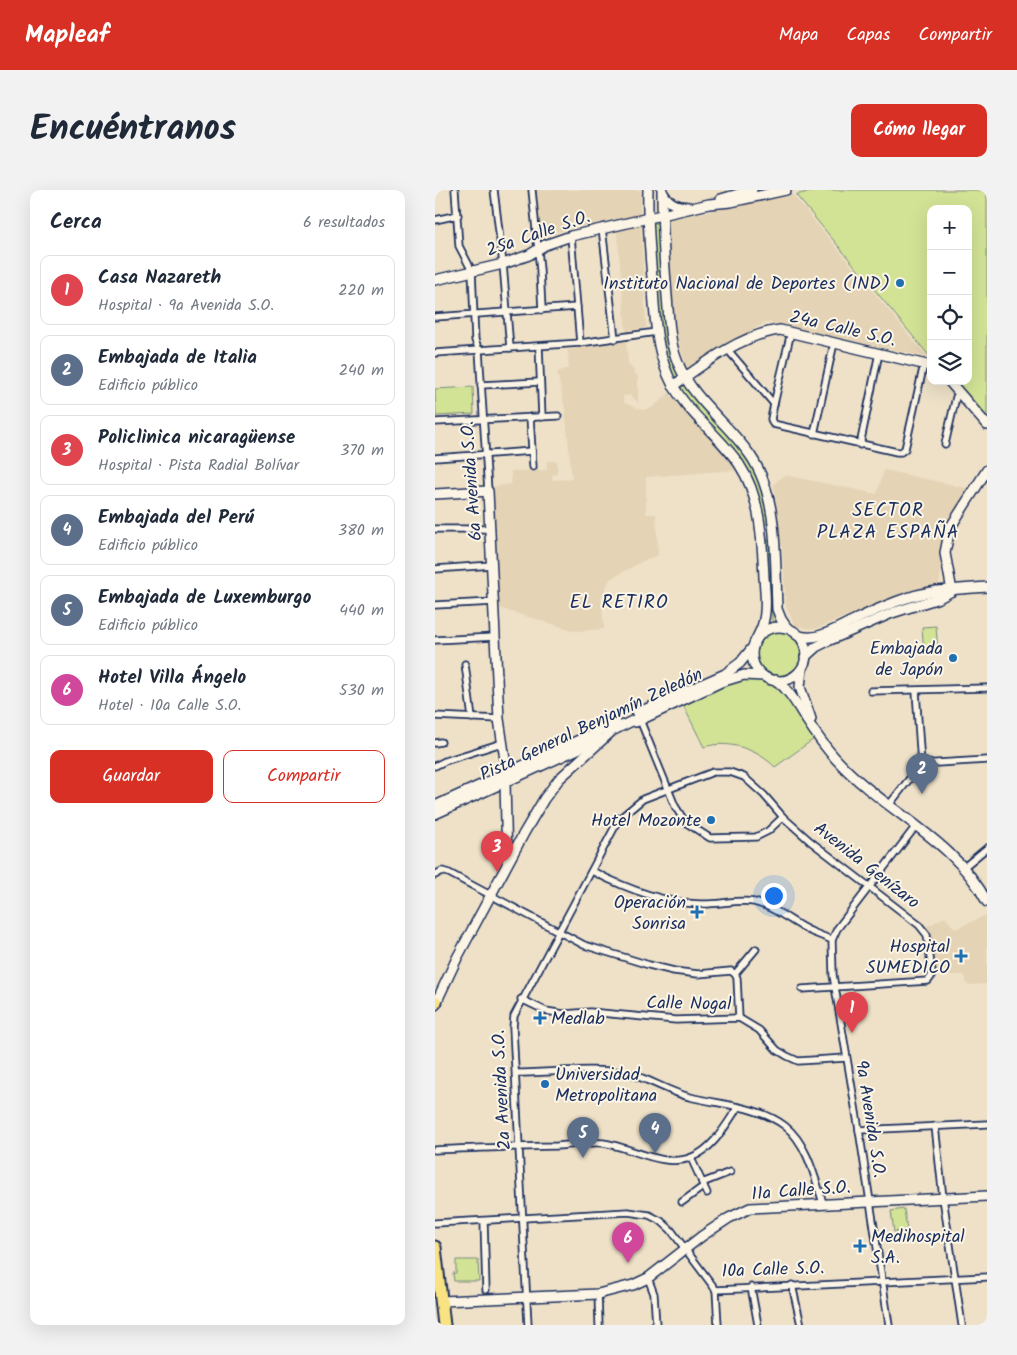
<!DOCTYPE html>
<html lang="es">
<head>
<meta charset="utf-8">
<style>
	:root { --surface:#fff; --page:#f2f2f3; --text:#1f2937; --muted:#747a83; --line:#e0e1e3; --accent:#d93025 }
	body { margin:0; font-family:Kalam,sans-serif; background:var(--page); color:var(--text) }
	.controls { position:absolute; right:15px; top:15px; display:grid; overflow:hidden; border-radius:10px; box-shadow:0 5px 20px #0002 }
	.controls button { width:45px; height:45px; display:grid; place-items:center; padding:0; border:0; border-bottom:1px solid var(--line); background:var(--surface); color:var(--text); font:25px sans-serif }
	.you { position:absolute; left:338px; top:705px; width:18px; height:18px; margin:-12px; border:4px solid #fff; border-radius:50%; background:#1a73e8; box-shadow:0 0 0 8px #1a73e833 }
	.badge { display:grid; place-items:center; width:32px; height:32px; border-radius:50%; background:var(--accent); color:#fff; font-size:16px; font-weight:700 }
	.pin { position:absolute; translate:-50% -41px; filter:drop-shadow(0 1px 2px #0008) }
	.pin::after { content:''; position:absolute; top:26px; width:18px; height:15px; background:inherit; clip-path:polygon(0 0,100% 0,50% 100%) }
	.list { margin:0; padding:0; list-style:none }
	h2 { display:flex; justify-content:space-between; align-items:center; height:65px; margin:0; padding:0 20px; font-size:21px }
	h2 small { font-size:16px; font-weight:400; color:var(--muted) }
	.list li { display:grid; grid-template-columns:32px 1fr auto; gap:15px; align-items:center; box-sizing:border-box; height:70px; margin:0 10px 10px; padding:0 10px; border:1px solid var(--line); border-radius:10px }
	.list b { display:block; font-size:19px; white-space:nowrap }
	.list p { margin:0; font-size:16px; white-space:nowrap; color:var(--muted) }
	.list em { font-size:16px; font-style:normal; color:var(--muted) }
	.actions { display:flex; gap:10px; padding:15px 20px }
	.actions a { flex:1; padding:11px 0; border:1px solid var(--accent); border-radius:10px; text-align:center; font-size:18px; color:var(--accent) }
	.actions .main { background:var(--accent); color:#fff }
	.icon { flex:none; width:28px; height:28px; fill:none; stroke:currentColor; stroke-width:2; stroke-linecap:round; stroke-linejoin:round }
	.map { position:relative; flex:none; width:552px; height:1135px; overflow:hidden; border-radius:10px }
	header { display:flex; align-items:center; gap:30px; box-sizing:border-box; height:70px; padding:0 25px; background:var(--accent); color:#fff }
	header strong { font-size:24px }
	nav { display:flex; gap:28px; margin-inline-start:auto; font-size:18px }
	.intro { display:flex; align-items:center; justify-content:space-between; box-sizing:border-box; height:120px; padding:0 30px }
	h1 { margin:0; font-size:35px }
	.button { padding:12px 22px; border-radius:10px; background:var(--accent); color:#fff; font-size:18px; font-weight:700 }
	main { display:flex; gap:30px; padding:0 30px }
	aside { flex:1; background:var(--surface); border-radius:10px; box-shadow:0 5px 20px #0002 }
	.map>svg:first-child { display:block }
	.built { fill:#e4d3b4 }
	.green { fill:#d2e396; stroke:#76897a }
	.lines { fill:none; stroke-linecap:round; stroke-linejoin:round }
	.street-casing { stroke:#1b2f5e; stroke-width:9 }
	.secondary-casing { stroke:#1b2f5e; stroke-width:12 }
	.highway-casing { stroke:#1b2f5e; stroke-width:15 }
	.street { stroke:#fcf5e5; stroke-width:5.5 }
	.secondary { stroke:#fcf5e5; stroke-width:9 }
	.highway { stroke:#f8e281; stroke-width:11 }
	.poi-dot { fill:#1f6fb2; stroke:#fcf5e5; stroke-width:2 }
	.labels { text-anchor:middle; stroke-width:4; stroke-linejoin:round; paint-order:stroke }
	.street-label { font-size:18px; fill:#1b2f5e; stroke:#fcf5e5 }
	.poi-label { font-size:18px; fill:#1b2f5e; stroke:#fcf5e5; text-anchor:end }
	.neighbourhood-label { font-size:19px; letter-spacing:1px; fill:#1b2f5e; stroke:#fcf5e5 }
</style>
</head>
<body>
<header>
<strong>Mapleaf</strong>
<nav><a>Mapa</a><a>Capas</a><a>Compartir</a></nav>
</header>
<div class="intro"><h1>Encuéntranos</h1><a class="button">Cómo llegar</a></div>
<main>
<aside>
<h2>Cerca<small>6 resultados</small></h2>
<ul class="list">
<li><span class="badge" style="background:#e0444e">1</span><div><b>Casa Nazareth</b><p>Hospital · 9a Avenida S.O.</p></div><em>220 m</em></li>
<li><span class="badge" style="background:#5c6f8a">2</span><div><b>Embajada de Italia</b><p>Edificio público</p></div><em>240 m</em></li>
<li><span class="badge" style="background:#e0444e">3</span><div><b>Policlinica nicaragüense</b><p>Hospital · Pista Radial Bolívar</p></div><em>370 m</em></li>
<li><span class="badge" style="background:#5c6f8a">4</span><div><b>Embajada del Perú</b><p>Edificio público</p></div><em>380 m</em></li>
<li><span class="badge" style="background:#5c6f8a">5</span><div><b>Embajada de Luxemburgo</b><p>Edificio público</p></div><em>440 m</em></li>
<li><span class="badge" style="background:#d1479c">6</span><div><b>Hotel Villa Ángelo</b><p>Hotel · 10a Calle S.O.</p></div><em>530 m</em></li>
</ul>
<div class="actions"><a class="main">Guardar</a><a>Compartir</a></div>
</aside>
<div class="map">
<svg width="552" height="1135" viewBox="0 0 552 1135">
	<rect width="100%" height="100%" fill="#eee1c8"/>
	<filter id="ink" filterUnits="userSpaceOnUse"><feTurbulence type="fractalNoise" baseFrequency=".02" numOctaves="2"/><feDisplacementMap in="SourceGraphic" scale="10" xChannelSelector="R" yChannelSelector="G"/><feConvolveMatrix kernelMatrix="1 2 1 2 8 2 1 2 1" color-interpolation-filters="sRGB"/></filter>
	<g filter="url(#ink)">
		<g class="built">
			<path d="M 99,0 L 206,0 L 205,21 L 211,138 L 191,141 L 181,29 L 101,46 Z"/>
			<path d="M 358,5 L 492,167 L 331,132 L 252,179 L 241,142 L 235,78 L 232,30 Z"/>
			<path d="M 191,151 L 193,173 L 203,187 L 203,212 L 208,217 L 195,205 L 188,206 L 189,213 L 207,220 L 217,218 L 234,203 L 251,224 L 295,269 L 301,280 L 211,287 L 211,324 L 221,324 L 223,365 L 208,371 L 175,389 L 166,407 L 169,439 L 141,441 L 64,418 L 59,306 L 57,297 L 76,294 L 76,281 L 112,280 L 112,271 L 122,271 L 122,284 L 117,285 L 117,290 L 137,289 L 130,218 L 122,182 L 134,178 L 133,160 Z"/>
			<path d="M 449,280 L 536,299 L 512,334 L 504,395 L 448,412 L 379,439 L 360,436 L 351,416 L 348,367 L 339,294 L 349,285 L 442,304 Z"/>
			<path d="M 552,725 L 552,794 L 532,795 L 530,785 L 501,785 L 497,747 L 491,737 L 510,727 L 520,739 Z"/>
		</g>
		<g class="green">
			<path d="M 380,0 L 552,0 L 552,229 L 517,191 L 533,191 L 533,19 L 496,19 L 496,168 L 361,5 Z"/>
			<path d="M 221,31 L 225,33 L 245,185 L 241,187 L 239,187 L 232,174 L 226,149 L 217,33 Z"/>
			<path d="M 249,195 L 306,256 L 322,281 L 333,323 L 332,334 L 329,334 L 323,306 L 259,221 L 245,199 Z"/>
			<path d="M 38,197 L 39,224 L 1,226 L 0,199 Z"/>
			<path d="M 332,349 L 334,351 L 341,426 L 344,433 L 337,432 L 337,425 L 331,351 Z"/>
			<path d="M 501,436 L 503,463 L 489,464 L 487,437 Z"/>
			<circle cx="344" cy="464" r="23"/>
			<path d="M 328,486 L 341,490 L 383,546 L 340,577 C 323,560 294,549 269,557 L 246,511 L 286,492 Z"/>
			<path d="M 469,1019 L 472,1040 L 459,1042 L 456,1021 Z"/>
			<path d="M 21,1070 L 43,1070 L 44,1091 L 19,1091 L 18,1083 L 21,1083 Z"/>
		</g>
		<g class="lines">
			<g class="street-casing">
				<g id="street">
					<path d="M 20,0 L 24,56 L 37,81 L 40,150 L 44,160 L 53,301"/>
					<path d="M 59,0 L 68,74 L 75,158"/>
					<path d="M 97,0 L 105,80 L 107,120"/>
					<path d="M 0,30 L 23,25"/>
					<path d="M 167,38 L 180,149"/>
					<path d="M 136,46 L 145,153"/>
					<path d="M 0,127 L 142,117"/>
					<path d="M 104,156 L 107,227"/>
					<path d="M 293,160 L 339,214 L 336,229 L 338,234 L 462,262 L 466,262 L 470,259 L 489,174"/>
					<path d="M 0,163 L 145,153 L 221,142"/>
					<path d="M 46,195 L 105,192"/>
					<path d="M 339,214 L 356,142"/>
					<path d="M 95,227 L 98,277"/>
					<path d="M 0,232 L 123,226"/>
					<path d="M 379,244 L 399,153"/>
					<path d="M 510,254 L 521,207 L 525,204"/>
					<path d="M 425,255 L 444,163"/>
					<path d="M 0,268 L 97,261"/>
					<path d="M 0,339 L 56,339"/>
					<path d="M 0,379 L 57,375"/>
					<path d="M 0,415 L 59,412"/>
					<path d="M 0,450 L 60,447"/>
					<path d="M 30,474 L 37,528"/>
					<path d="M 436,501 L 552,498"/>
					<path d="M 0,526 L 64,529"/>
					<path d="M 205,530 L 240,616 L 250,632 L 275,648 L 321,647 L 333,641 L 348,627"/>
					<path d="M 0,553 L 6,552"/>
					<path d="M 486,574 L 552,570"/>
					<path d="M 0,576 L 10,571 L 67,553"/>
					<path d="M 454,615 L 486,574 L 481,501"/>
					<path d="M 529,677 L 552,658"/>
					<path d="M 157,681 C 190,698 228,713 265,714 C 283,715 302,709 319,712 C 337,716 353,729 369,738 C 378,743 388,746 397,750"/>
					<path d="M 0,685 L 7,681 L 14,683 L 149,755 L 214,775 L 239,781 L 263,784 L 296,781 L 300,784 L 302,788 L 304,828"/>
					<path d="M 300,784 L 321,759"/>
					<path d="M 86,809 L 111,821 L 129,824 L 155,822 L 241,830 L 304,828 L 324,840 L 342,860 L 352,866 L 363,871 L 411,868"/>
					<path d="M 81,883 C 115,883 158,877 191,883 C 214,888 233,902 255,907 C 286,915 324,916 350,936 C 372,953 380,988 388,1013"/>
					<path d="M 500,936 L 508,1008 L 527,1135"/>
					<path d="M 424,940 L 552,934"/>
					<path d="M 0,960 C 41,958 81,957 122,956 C 137,955 153,952 168,953 C 197,957 228,979 257,967 C 278,959 291,935 303,917"/>
					<path d="M 256,968 L 272,1003"/>
					<path d="M 267,993 L 295,982"/>
					<path d="M 247,1012 L 269,996"/>
					<path d="M 49,1031 L 51,1100"/>
					<path d="M 0,1033 L 193,1022 L 214,1025 L 226,1031 L 236,1040 L 281,1100"/>
					<path d="M 213,1088 L 219,1104 L 221,1135"/>
					<path d="M 357,1095 L 366,1135"/>
					<path d="M 316,1097 L 323,1135"/>
					<path d="M 281,1100 L 552,1087"/>
					<path d="M 281,1100 L 283,1135"/>
					<path d="M 163,1104 L 164,1135"/>
					<path d="M 93,1135 L 78,838 L 79,826 L 184,629 L 208,609 L 278,582 L 295,582 L 309,587 L 329,605 L 348,627 L 375,651 L 484,735 L 492,745 L 497,782 L 496,787 L 493,791 L 367,799"/>
					<path d="M 454,1135 L 424,940 L 398,785 L 397,750 L 402,739 L 481,636"/>
				</g>
			</g>
			<g class="secondary-casing">
				<g id="secondary">
					<path d="M 213,0 C 212,33 215,66 218,99 C 220,128 221,157 233,185 C 248,221 282,242 304,274 C 326,307 327,349 329,387 C 330,401 332,416 329,429 C 328,437 324,443 321,450"/>
					<path d="M 227,0 C 227,35 229,70 232,106 C 234,128 234,152 243,173 C 257,209 293,233 315,265 C 344,306 340,370 342,419 L 346,429 L 352,438"/>
					<path d="M 228,3 C 233,13 242,17 254,17"/>
					<path d="M 286,9 L 317,0"/>
					<path d="M 0,90 L 68,74 L 94,65 L 110,55 L 136,46 L 274,14 L 296,12 L 351,0"/>
					<path d="M 514,191 L 552,235"/>
					<path d="M 238,196 C 268,174 308,144 345,140 L 496,176"/>
					<path d="M 0,304 L 53,301 L 64,529 L 72,583"/>
					<path d="M 517,401 L 510,363 L 515,338 L 552,280"/>
					<circle cx="344" cy="464" r="27"/>
					<path d="M 362,445 C 379,452 397,441 413,433 C 441,420 471,405 502,401 C 519,399 536,398 552,397"/>
					<path d="M 370,467 L 381,457 L 393,451 L 457,423 L 504,408 L 515,402"/>
					<path d="M 367,479 L 365,497 L 376,529"/>
					<path d="M 341,490 C 355,501 362,515 371,529 C 380,543 390,557 401,569 C 448,621 519,648 552,712"/>
					<path d="M 202,523 L 290,484 L 305,473 L 318,457"/>
					<path d="M 201,532 L 286,492 L 309,485 L 328,486"/>
					<path d="M 70,593 L 72,672"/>
					<path d="M 0,616 L 181,533"/>
					<path d="M 0,624 L 165,549"/>
					<path d="M 0,815 L 22,768 L 89,643 L 109,609 L 124,589 L 177,541 L 203,528 L 207,521"/>
					<path d="M 7,1111 L 163,1104 L 198,1095 L 213,1088 L 267,1046 L 294,1028 L 315,1018 L 552,1006"/>
				</g>
			</g>
			<g class="highway-casing">
				<g id="highway">
					<path d="M 0,813 L 1,812"/>
					<path d="M 0,1057 L 9,1135"/>
				</g>
			</g>
			<use href="#street" class="street"/>
			<use href="#secondary" class="secondary"/>
			<use href="#highway" class="highway"/>
		</g>
	</g>
	<g class="poi-dot">
		<circle cx="465" cy="93" r="5"/>
		<circle cx="518" cy="468" r="5"/>
		<circle cx="276" cy="630" r="5"/>
		<path d="M259.5 714.5h5v5h5v5h-5v5h-5v-5h-5v-5h5z"/>
		<path d="M523.5 758.5h5v5h5v5h-5v5h-5v-5h-5v-5h5z"/>
		<path d="M102.5 820.5h5v5h5v5h-5v5h-5v-5h-5v-5h5z"/>
		<circle cx="110" cy="894" r="5"/>
		<path d="M422.5 1048.5h5v5h5v5h-5v5h-5v-5h-5v-5h5z"/>
	</g>
	<g class="labels">
		<g class="street-label">
			<text transform="translate(103 43) rotate(-19)" y="6">25a Calle S.O.</text>
			<text transform="translate(408 138) rotate(13)" y="6">24a Calle S.O.</text>
			<text transform="translate(36 291) rotate(-94)" y="6">6a Avenida S.O.</text>
			<text transform="translate(156 534) rotate(-25)" y="6">Pista General Benjamín Zeledón</text>
			<text transform="translate(432 675) rotate(38)" y="6">Avenida Genízaro</text>
			<text transform="translate(254 813) rotate(1)" y="6">Calle Nogal</text>
			<text transform="translate(66 900) rotate(-93)" y="6">2a Avenida S.O.</text>
			<text transform="translate(436 929) rotate(81)" y="6">9a Avenida S.O.</text>
			<text transform="translate(366 1000) rotate(-4)" y="6">11a Calle S.O.</text>
			<text transform="translate(338 1079) rotate(-2)" y="6">10a Calle S.O.</text>
		</g>
		<g class="poi-label">
			<text x="455" y="99">Instituto Nacional de Deportes (IND)</text>
			<text x="508" y="464">Embajada<tspan x="508" dy="21">de Japón</tspan></text>
			<text x="266" y="636">Hotel Mozonte</text>
			<text x="251" y="718">Operación<tspan x="251" dy="21">Sonrisa</tspan></text>
			<text x="515" y="762">Hospital<tspan x="515" dy="21">SUMEDICO</tspan></text>
			<text x="116" y="834" text-anchor="start">Medlab</text>
			<text x="120" y="890" text-anchor="start">Universidad<tspan x="120" dy="21">Metropolitana</tspan></text>
			<text x="436" y="1052" text-anchor="start">Medihospital<tspan x="436" dy="21">S.A.</tspan></text>
		</g>
		<g class="neighbourhood-label">
			<text x="453" y="326">SECTOR<tspan x="453" dy="22">PLAZA ESPAÑA</tspan></text>
			<text x="184" y="418">EL RETIRO</text>
		</g>
	</g>
</svg>
<div class="controls">
<button>+</button>
<button>−</button>
<button><svg class="icon" aria-label="locate" viewBox="0 0 24 24"><circle cx="12" cy="12" r="6"/><path d="M12 2v4M12 18v4M2 12h4M18 12h4"/></svg></button>
<button><svg class="icon" aria-label="layers" viewBox="0 0 24 24"><path d="M12 4l9 5-9 5-9-5zM3 14l9 5 9-5"/></svg></button>
</div>
<div class="you"></div>
<div class="pin badge" style="left:417px;top:843px;background:#e0444e">1</div>
<div class="pin badge" style="left:487px;top:604px;background:#5c6f8a">2</div>
<div class="pin badge" style="left:62px;top:682px;background:#e0444e">3</div>
<div class="pin badge" style="left:220px;top:964px;background:#5c6f8a">4</div>
<div class="pin badge" style="left:148px;top:968px;background:#5c6f8a">5</div>
<div class="pin badge" style="left:193px;top:1073px;background:#d1479c">6</div>
</div>
</main>
</body>
</html>
